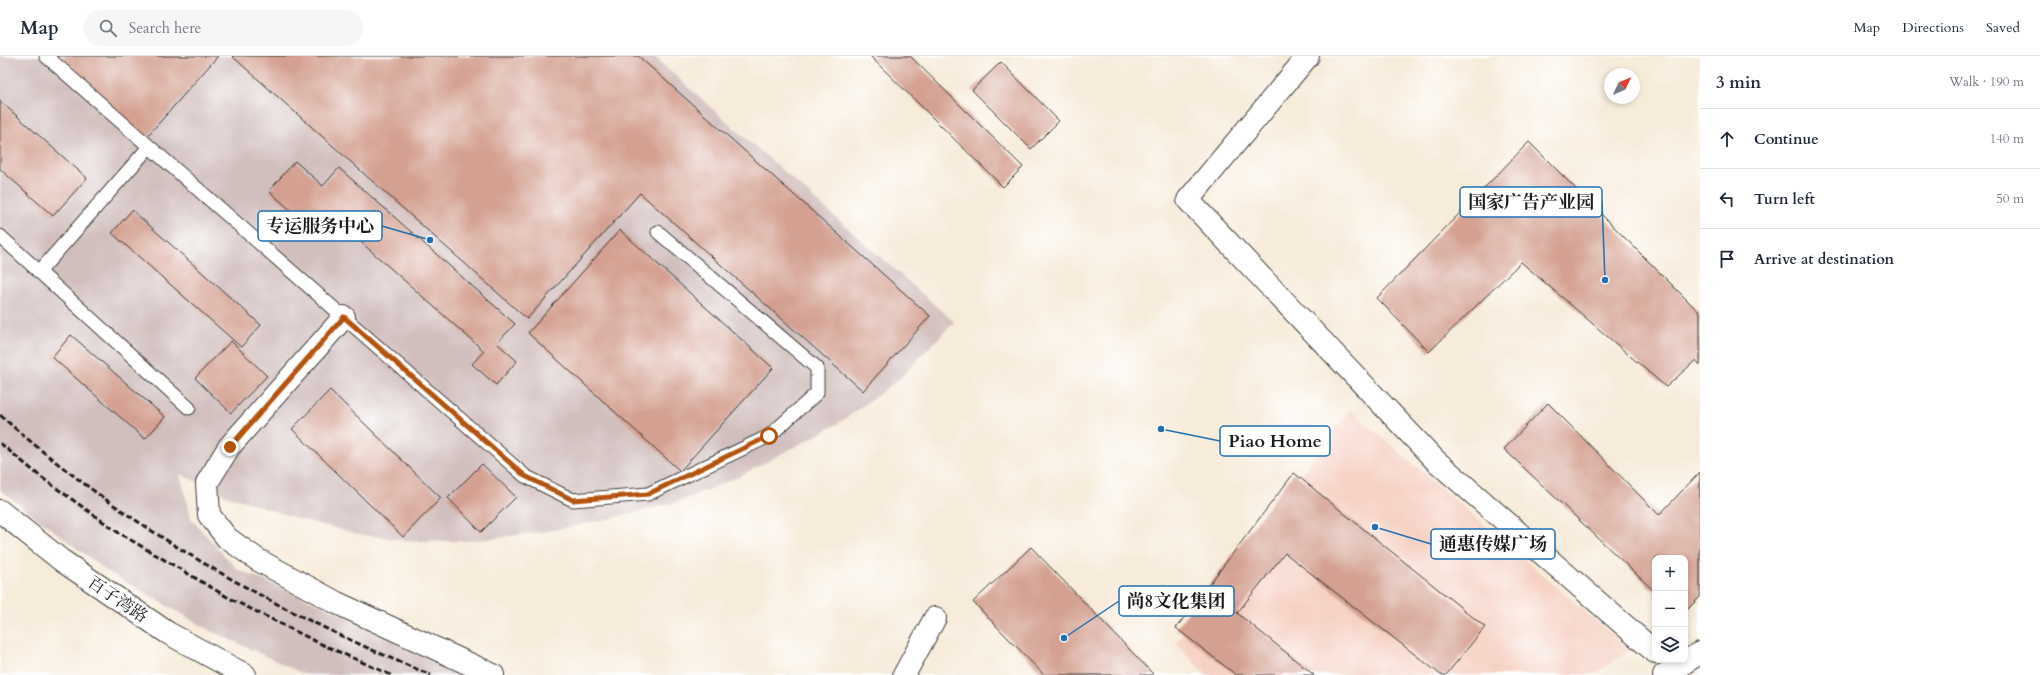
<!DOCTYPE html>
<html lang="en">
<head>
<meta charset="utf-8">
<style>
	:root { --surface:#fff; --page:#f6f6f7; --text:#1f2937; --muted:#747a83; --line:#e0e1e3 }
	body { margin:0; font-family:Cardo,"Noto Serif SC",serif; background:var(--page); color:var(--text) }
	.controls { position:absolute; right:12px; bottom:12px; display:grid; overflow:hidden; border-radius:8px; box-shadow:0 2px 6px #0003 }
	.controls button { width:36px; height:36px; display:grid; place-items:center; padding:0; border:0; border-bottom:1px solid var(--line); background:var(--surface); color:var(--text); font:20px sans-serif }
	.compass { position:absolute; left:1604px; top:12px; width:36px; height:36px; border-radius:50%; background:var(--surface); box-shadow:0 2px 6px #0003; rotate:46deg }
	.stop { position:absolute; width:12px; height:12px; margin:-9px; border:3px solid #b45309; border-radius:50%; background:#fff }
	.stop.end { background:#b45309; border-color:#fff; box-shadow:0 1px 4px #0008 }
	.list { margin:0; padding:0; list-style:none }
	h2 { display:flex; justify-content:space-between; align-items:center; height:52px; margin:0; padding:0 16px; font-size:17px }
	h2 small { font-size:13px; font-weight:400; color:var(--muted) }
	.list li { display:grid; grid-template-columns:26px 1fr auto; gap:12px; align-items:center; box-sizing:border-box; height:60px; padding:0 16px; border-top:1px solid var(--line) }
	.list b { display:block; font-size:15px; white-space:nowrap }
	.list em { font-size:13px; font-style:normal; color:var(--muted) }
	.icon { flex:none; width:22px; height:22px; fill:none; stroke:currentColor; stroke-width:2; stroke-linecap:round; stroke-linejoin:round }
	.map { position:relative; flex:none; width:1700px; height:619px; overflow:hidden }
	header { display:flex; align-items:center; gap:24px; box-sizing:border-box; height:56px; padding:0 20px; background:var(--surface); border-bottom:1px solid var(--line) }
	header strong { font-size:19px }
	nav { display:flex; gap:22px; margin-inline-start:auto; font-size:14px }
	.search { width:280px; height:36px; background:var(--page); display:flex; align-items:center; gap:10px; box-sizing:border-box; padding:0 14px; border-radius:22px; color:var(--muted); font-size:15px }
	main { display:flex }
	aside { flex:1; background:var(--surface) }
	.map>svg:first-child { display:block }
	.built { fill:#f6d2c4 }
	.industrial { fill:#d1bfbe }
	.building { fill:#d4a091 }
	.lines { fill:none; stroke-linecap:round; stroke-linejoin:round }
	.service-casing { stroke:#3d3b38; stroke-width:15 }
	.minor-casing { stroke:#3d3b38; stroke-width:24 }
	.tertiary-casing { stroke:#3d3b38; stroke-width:24 }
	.service { stroke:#fff; stroke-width:13 }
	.minor { stroke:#fff; stroke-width:22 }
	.tertiary { stroke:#fff; stroke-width:22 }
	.rail { stroke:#1c1c1c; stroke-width:3; stroke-dasharray:6 3; stroke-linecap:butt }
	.route { stroke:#b45309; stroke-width:5 }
	.labels { text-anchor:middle; stroke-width:3.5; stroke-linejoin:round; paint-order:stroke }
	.street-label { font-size:17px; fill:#1c1c1c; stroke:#fff }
	.leader { fill:none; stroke:#1f6fb2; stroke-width:1.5 }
	.callout-dot { fill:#1f6fb2; stroke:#fff; stroke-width:1.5 }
	.callout { fill:#fff; stroke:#1f6fb2; stroke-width:1.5 }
	.callout-label { font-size:18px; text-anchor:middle; font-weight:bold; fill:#1c1c1c }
</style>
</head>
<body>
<header>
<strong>Map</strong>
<div class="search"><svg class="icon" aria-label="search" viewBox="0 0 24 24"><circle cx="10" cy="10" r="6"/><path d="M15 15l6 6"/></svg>Search here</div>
<nav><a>Map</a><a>Directions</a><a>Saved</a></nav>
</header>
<main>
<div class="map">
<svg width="1700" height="619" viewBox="0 0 1700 619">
	<rect width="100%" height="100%" fill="#fff"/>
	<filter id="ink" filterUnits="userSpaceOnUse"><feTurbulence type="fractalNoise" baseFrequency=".025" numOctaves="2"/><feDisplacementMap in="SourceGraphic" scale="8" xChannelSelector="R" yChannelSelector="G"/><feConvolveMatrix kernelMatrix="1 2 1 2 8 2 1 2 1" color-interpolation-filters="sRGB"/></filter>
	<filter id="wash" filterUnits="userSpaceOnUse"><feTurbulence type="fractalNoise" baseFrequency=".012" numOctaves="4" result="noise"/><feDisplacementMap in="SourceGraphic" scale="16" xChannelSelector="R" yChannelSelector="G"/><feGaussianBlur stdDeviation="0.9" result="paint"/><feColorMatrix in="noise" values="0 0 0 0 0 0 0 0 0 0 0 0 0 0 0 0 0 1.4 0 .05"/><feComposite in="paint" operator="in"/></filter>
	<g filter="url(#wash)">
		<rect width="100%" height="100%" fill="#f7ebd9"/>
		<path class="built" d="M 1350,354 L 1630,594 L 1593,619 L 1206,619 L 1176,588 Z"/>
		<path class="industrial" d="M 0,0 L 653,0 L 954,266 L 897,325 L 836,369 L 738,421 L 677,446 L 609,463 L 543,476 L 471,485 L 414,485 L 360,479 L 299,463 L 225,439 L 180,418 L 192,464 L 237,513 L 485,619 L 306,619 L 209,574 L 107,515 L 0,434 Z"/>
		<g id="blocks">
			<g class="building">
				<path d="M 50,0 L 218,0 L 144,84 Z"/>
				<path d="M 232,0 L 638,0 L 930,260 L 863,335 L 640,137 L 527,263 Z"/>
				<path d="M 870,0 L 910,0 L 1023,111 L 1003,131 Z"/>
				<path d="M 1001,6 L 1059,65 L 1031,93 L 972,34 Z"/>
				<path d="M 0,45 L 87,122 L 53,160 L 0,113 Z"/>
				<path d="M 1529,86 L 1700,257 L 1700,309 L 1696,304 L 1666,331 L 1521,206 L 1429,296 L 1377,242 Z"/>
				<path d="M 295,105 L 323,130 L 339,112 L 515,268 L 497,287 L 517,305 L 496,329 L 472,308 L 484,295 L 328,157 L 313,174 L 269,135 Z"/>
				<path d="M 132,154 L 261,269 L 241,291 L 112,177 Z"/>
				<path d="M 620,174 L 773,312 L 680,415 L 528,277 Z"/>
				<path d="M 71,279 L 165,361 L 145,383 L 52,301 Z"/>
				<path d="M 231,285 L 267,320 L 231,357 L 195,322 Z"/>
				<path d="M 330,334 L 441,442 L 403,481 L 292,373 Z"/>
				<path d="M 1548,347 L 1659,459 L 1700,416 L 1700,541 L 1685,556 L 1685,502 L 1655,502 L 1655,536 L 1504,393 Z"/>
				<path d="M 482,408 L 516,441 L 481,476 L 448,442 Z"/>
				<path d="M 1294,417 L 1485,571 L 1446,619 L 1441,619 L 1285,497 L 1237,557 L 1314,619 L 1236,619 L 1176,572 Z"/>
				<path d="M 1031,491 L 1154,619 L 1044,619 L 973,546 Z"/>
			</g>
		</g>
	</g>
	<g filter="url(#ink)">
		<use href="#blocks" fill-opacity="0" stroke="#3d3b38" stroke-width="1"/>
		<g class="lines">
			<g class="service-casing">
				<g id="service">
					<path d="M 46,0 L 525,420 L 573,444 L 648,438 L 769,380 L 817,337 L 817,312 L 658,176"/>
					<path d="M 0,180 L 189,352"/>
					<path d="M 39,216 L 149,91"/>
				</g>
			</g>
			<g class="minor-casing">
				<g id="minor">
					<path d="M 1308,0 L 1188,144 L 1435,404 L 1655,596"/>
					<path d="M 344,261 L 229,391 L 207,427 L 209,459 L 227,482 L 258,504 L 337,547 L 493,619"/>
					<path d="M 904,619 L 935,562"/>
					<path d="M 1664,619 L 1700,597"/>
				</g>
			</g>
			<g class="tertiary-casing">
				<path id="tertiary" d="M 0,455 L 61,504 L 168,577 L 245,619"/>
			</g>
			<use href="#service" class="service"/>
			<use href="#minor" class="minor"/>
			<use href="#tertiary" class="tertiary"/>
			<g class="rail">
				<path d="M 0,359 C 125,471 276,556 431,619"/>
				<path d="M 0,387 L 41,421 L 119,477 L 229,542 L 319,587 L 391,619"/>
			</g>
		</g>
	</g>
	<g class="lines" filter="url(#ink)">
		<path class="route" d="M 230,391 L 344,261 L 525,420 L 573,444 L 648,438 L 769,380"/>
	</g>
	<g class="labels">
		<g class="street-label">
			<text transform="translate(118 543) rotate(34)" y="6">百子湾路</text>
		</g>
	</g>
	<path class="leader" d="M1605 224L1602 146M430 184L382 170M1161 373L1220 385M1375 471L1431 488M1064 582L1119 545"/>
	<g class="callout-dot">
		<circle cx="1605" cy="224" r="4"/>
		<circle cx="430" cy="184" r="4"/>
		<circle cx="1161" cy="373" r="4"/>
		<circle cx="1375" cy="471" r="4"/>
		<circle cx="1064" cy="582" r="4"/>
	</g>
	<g class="callout">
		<rect x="1460" y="131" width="142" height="30" rx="4"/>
		<rect x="258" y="155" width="124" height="30" rx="4"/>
		<rect x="1220" y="370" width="110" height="30" rx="4"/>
		<rect x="1431" y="473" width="124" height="30" rx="4"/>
		<rect x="1119" y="530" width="115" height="30" rx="4"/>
	</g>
	<g class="callout-label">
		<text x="1531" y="152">国家广告产业园</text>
		<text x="320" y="176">专运服务中心</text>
		<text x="1275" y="391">Piao Home</text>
		<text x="1493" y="494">通惠传媒广场</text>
		<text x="1176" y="551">尚8文化集团</text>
	</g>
</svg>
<div class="controls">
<button>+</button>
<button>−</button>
<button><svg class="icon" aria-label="layers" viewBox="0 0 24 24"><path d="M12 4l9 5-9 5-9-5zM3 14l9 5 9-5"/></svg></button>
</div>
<svg class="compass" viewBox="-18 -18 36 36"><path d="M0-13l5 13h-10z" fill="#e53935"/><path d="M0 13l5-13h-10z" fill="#747a83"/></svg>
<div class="stop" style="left:769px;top:380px"></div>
<div class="stop end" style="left:230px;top:391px"></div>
</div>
<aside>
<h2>3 min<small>Walk · 190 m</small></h2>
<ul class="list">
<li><svg class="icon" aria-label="ahead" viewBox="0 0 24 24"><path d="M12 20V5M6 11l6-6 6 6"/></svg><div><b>Continue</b></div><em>140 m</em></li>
<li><svg class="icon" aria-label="left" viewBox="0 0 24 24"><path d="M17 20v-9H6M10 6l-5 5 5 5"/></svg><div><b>Turn left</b></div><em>50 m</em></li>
<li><svg class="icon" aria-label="arrive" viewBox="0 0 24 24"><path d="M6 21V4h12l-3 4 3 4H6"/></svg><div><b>Arrive at destination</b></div></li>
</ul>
</aside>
</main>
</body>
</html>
